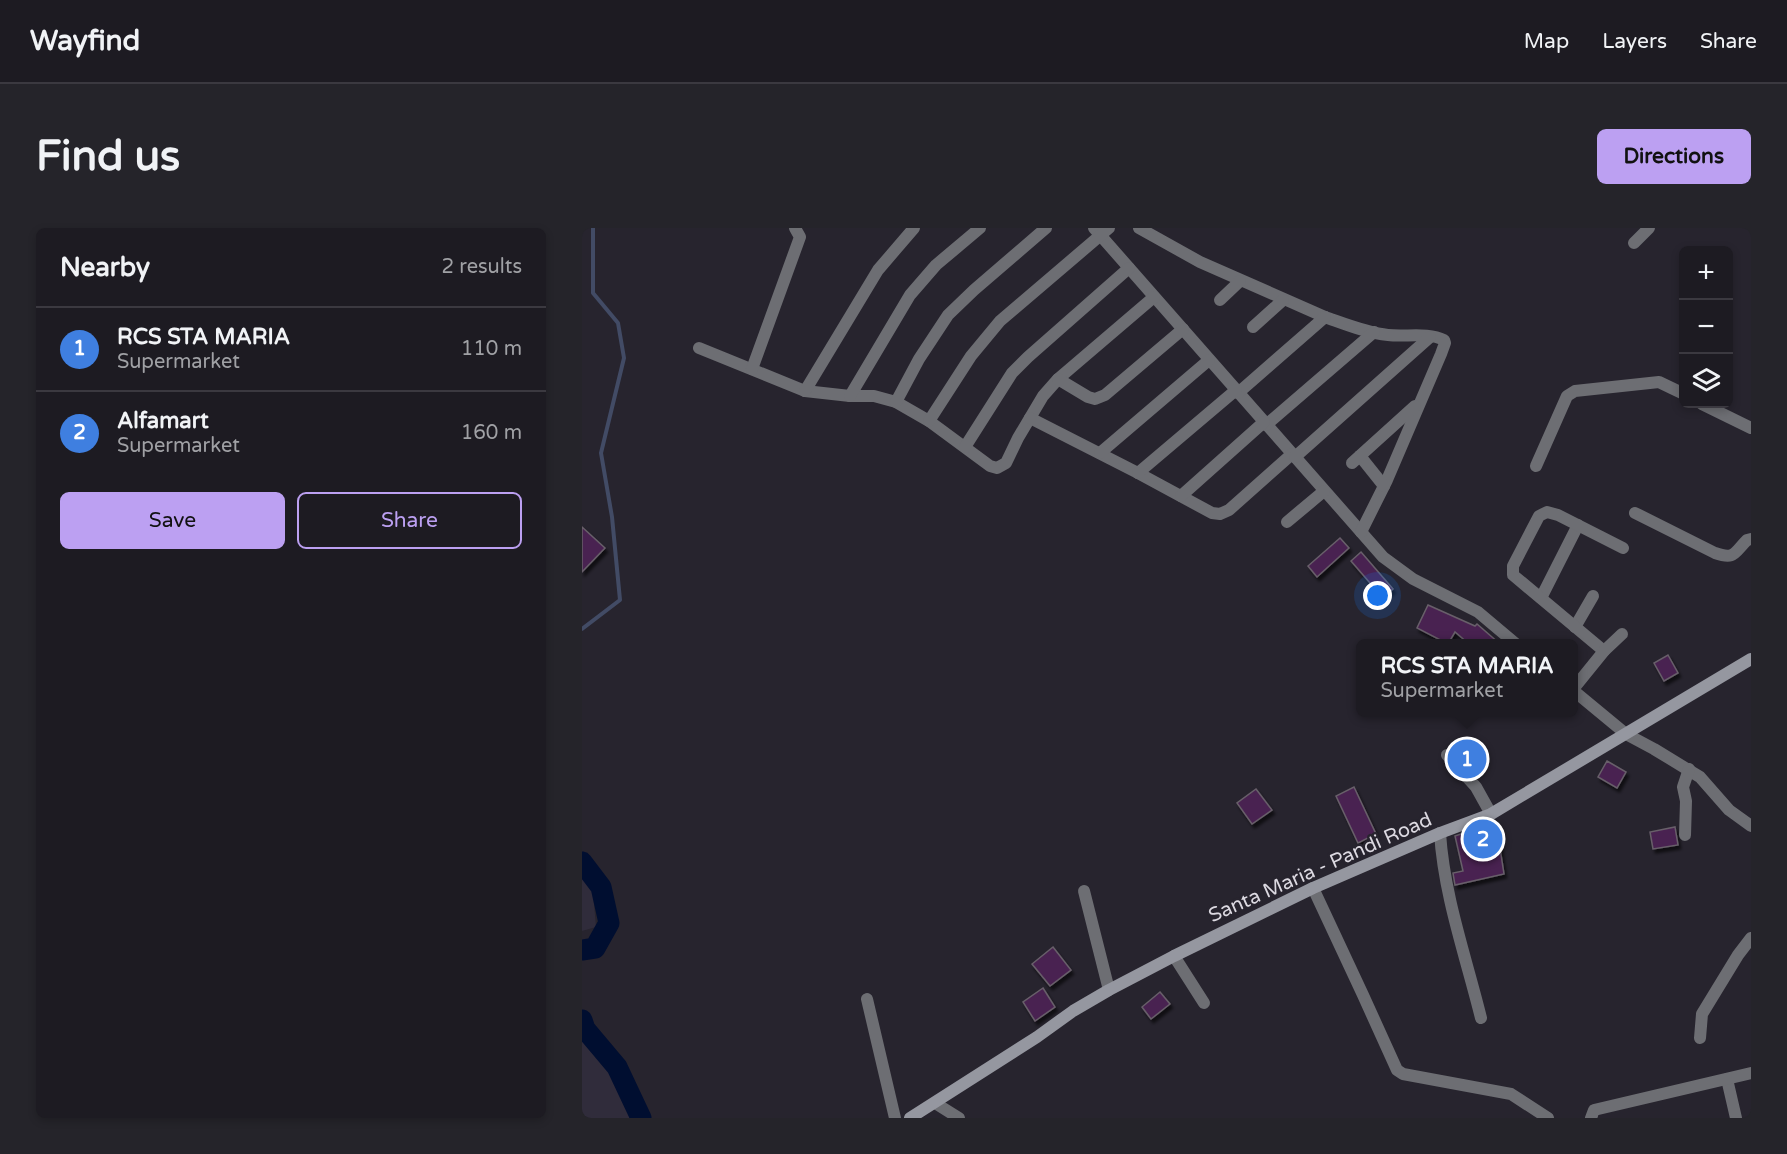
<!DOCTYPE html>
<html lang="en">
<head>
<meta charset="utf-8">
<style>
	:root { --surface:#1d1b22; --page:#25242a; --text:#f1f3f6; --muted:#a0a1a5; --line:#3b3940; --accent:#bca0f2 }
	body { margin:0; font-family:"Varela Round",sans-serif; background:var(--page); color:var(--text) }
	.controls { position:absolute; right:18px; top:18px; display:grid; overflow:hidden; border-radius:9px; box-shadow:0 3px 9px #0003 }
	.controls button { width:54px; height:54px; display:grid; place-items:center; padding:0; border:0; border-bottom:2px solid var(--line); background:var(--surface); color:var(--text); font:30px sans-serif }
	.you { position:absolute; left:796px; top:368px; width:21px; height:21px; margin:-15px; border:4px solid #fff; border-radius:50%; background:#1a73e8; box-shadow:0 0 0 9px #1a73e833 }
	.badge { display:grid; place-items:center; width:39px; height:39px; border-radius:50%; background:var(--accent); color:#fff; font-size:20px; font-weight:700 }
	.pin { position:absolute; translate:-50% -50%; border:3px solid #fff; box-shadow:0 2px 6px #0006 }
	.popup { position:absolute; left:774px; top:411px; width:222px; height:78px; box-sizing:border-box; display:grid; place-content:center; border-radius:9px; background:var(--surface); filter:drop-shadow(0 2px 4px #0005); font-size:20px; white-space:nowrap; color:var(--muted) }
	.popup b { font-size:22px; color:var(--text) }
	.popup::after { content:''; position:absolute; left:50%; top:100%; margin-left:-12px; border:12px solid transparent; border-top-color:var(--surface) }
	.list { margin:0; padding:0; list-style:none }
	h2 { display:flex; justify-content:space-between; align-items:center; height:78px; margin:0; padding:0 24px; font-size:26px }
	h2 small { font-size:20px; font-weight:400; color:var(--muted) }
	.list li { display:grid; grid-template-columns:39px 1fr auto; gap:18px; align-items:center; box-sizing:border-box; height:84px; padding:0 24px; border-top:2px solid var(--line) }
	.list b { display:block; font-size:22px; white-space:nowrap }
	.list p { margin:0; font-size:20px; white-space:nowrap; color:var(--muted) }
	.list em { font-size:20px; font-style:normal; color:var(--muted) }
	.actions { display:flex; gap:12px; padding:18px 24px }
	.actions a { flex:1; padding:14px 0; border:2px solid var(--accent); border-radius:9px; text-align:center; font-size:21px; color:var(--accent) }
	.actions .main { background:var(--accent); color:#111 }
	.icon { flex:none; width:33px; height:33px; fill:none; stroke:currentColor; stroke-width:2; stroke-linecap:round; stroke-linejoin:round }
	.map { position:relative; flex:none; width:1169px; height:890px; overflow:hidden; border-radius:9px }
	header { display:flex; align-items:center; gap:36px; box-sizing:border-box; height:84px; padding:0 30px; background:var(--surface); border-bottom:2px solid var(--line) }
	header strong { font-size:28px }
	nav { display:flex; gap:33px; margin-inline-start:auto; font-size:21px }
	.intro { display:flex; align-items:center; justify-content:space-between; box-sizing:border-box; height:144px; padding:0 36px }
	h1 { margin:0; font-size:42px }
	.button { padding:15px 27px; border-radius:9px; background:var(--accent); color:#111; font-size:21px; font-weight:700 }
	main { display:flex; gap:36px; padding:0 36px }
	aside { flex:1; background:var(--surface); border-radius:9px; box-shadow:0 3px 9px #0003 }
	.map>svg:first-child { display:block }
	.built { fill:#302c3b }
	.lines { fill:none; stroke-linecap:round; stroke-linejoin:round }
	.stream { stroke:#424b65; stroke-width:4 }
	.river { stroke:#000e30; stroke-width:21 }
	.building { fill:#4a2351; stroke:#685f6a; stroke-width:1.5; filter:url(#shadow) }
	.street { stroke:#6d6e73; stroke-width:12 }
	.secondary { stroke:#9597a0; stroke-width:12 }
	.labels { text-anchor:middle; stroke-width:5; stroke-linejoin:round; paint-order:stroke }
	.street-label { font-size:20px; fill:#dcd9e1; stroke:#27242e }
</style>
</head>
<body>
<header>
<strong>Wayfind</strong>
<nav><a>Map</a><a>Layers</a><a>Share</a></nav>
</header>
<div class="intro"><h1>Find us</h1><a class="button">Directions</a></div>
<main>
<aside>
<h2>Nearby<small>2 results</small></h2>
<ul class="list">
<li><span class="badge" style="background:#3f7fe0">1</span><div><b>RCS STA MARIA</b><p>Supermarket</p></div><em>110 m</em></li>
<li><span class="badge" style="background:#3f7fe0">2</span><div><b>Alfamart</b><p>Supermarket</p></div><em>160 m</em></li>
</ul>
<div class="actions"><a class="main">Save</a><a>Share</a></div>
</aside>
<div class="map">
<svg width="1169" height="890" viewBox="0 0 1169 890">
	<defs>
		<filter id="shadow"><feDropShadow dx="2.5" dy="4" stdDeviation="1.5" flood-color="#0009"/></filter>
	</defs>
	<rect width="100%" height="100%" fill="#27242e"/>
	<g class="built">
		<path d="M 0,650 L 11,664 L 14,699 L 0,703 Z"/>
		<path d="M 0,805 L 26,839 L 50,890 L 0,890 Z"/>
	</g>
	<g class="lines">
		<path class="stream" d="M 0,401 L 38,372 L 30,289 L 19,225 L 42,130 L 36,95 L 11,65 L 11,0"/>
		<g class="river">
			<path d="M 0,634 L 19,659 L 27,695 L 13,720 L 0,722"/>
			<path d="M 0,792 L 3,801 L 35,839 L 59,890"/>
		</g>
	</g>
	<g class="building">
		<path d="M 0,299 L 23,320 L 0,344 Z"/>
		<path d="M 758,310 L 767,320 L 735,349 L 726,338 Z"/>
		<path d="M 779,324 L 811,361 L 801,370 L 769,333 Z"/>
		<path d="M 846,377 L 893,398 L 895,396 L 918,416 L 887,416 L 873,404 L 866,416 L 835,400 Z"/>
		<path d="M 1086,427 L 1096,445 L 1082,453 L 1072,435 Z"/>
		<path d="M 1025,533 L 1044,544 L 1035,560 L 1016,549 Z"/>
		<path d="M 772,559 L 794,606 L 776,615 L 754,568 Z"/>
		<path d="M 674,561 L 690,582 L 670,596 L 655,575 Z"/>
		<path d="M 1093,599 L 1096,617 L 1071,621 L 1068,604 Z"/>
		<path d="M 888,603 L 891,620 L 917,614 L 922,646 L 873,657 L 871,645 L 881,643 L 873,608 Z"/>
		<path d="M 471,719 L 489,742 L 468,758 L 450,736 Z"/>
		<path d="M 461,760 L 473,779 L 453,793 L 441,774 Z"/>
		<path d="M 578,764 L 588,776 L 569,791 L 560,779 Z"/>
	</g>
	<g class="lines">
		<g class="street">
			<path d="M 512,0 L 801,329 L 831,351 L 896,384 L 934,416"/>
			<path d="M 557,0 L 618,34 L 743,89 C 763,96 785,105 806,107 C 824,109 846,104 862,112 L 863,115 L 859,126 L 805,252 L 779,304"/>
			<path d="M 1052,15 L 1067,0"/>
			<path d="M 638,72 L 658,53"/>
			<path d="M 671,99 L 701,72"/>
			<path d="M 117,120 L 223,163 L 268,168 L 292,168 L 314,174 L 347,193 L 408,238 L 415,240 L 424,235 L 436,210 L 461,168 L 476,151 L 572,69"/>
			<path d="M 170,141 L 218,9 L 213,0"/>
			<path d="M 476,151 L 506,169 L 513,171 L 523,167 L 601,101"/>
			<path d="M 223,163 L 296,42 L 332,0"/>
			<path d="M 656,165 L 743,89"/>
			<path d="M 268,168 L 328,67 L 354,37 L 398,0"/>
			<path d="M 314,174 L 337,131 L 366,87 L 392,62 L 464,0"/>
			<path d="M 1120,176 L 1169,200"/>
			<path d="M 448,190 L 556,245 L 630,285 L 638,286 L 647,282 L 710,226"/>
			<path d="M 347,193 L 389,128 L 418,93 L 527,0"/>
			<path d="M 684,197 L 792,104"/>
			<path d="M 383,219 L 430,145 L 446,129 L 547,40"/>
			<path d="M 518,225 L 627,132"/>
			<path d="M 778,228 L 802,258"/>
			<path d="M 713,229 L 848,109"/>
			<path d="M 770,235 L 833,178"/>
			<path d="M 954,238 L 985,168 L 993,163 L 1077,154 L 1102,166"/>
			<path d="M 556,245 L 654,162"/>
			<path d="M 599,268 L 682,194"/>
			<path d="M 1053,285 L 1133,325 C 1153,332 1152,325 1165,312 L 1169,311"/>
			<path d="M 705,294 L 742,263"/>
			<path d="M 959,370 L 996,297"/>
			<path d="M 993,399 L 1011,368"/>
			<path d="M 1022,423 L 931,347 L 931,338 L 957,288 L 965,284 L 976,287 L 1041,320"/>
			<path d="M 992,460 L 1022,423 L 1040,406"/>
			<path d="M 992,463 L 1044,506 L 1072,521 L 1118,549 L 1147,582 L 1169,598"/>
			<path d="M 865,527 L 894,559 L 909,586"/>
			<path d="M 858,605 C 862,668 884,729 899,790"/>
			<path d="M 1103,607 L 1104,573 L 1101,559 L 1107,541"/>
			<path d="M 731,660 L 781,767 L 815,842 L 821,846 L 929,866 L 966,890"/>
			<path d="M 502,663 L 527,762"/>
			<path d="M 592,728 L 622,775"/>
			<path d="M 285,771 L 313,890"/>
			<path d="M 1118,810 L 1120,786 L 1156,727 L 1169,710"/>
			<path d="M 1145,851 L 1154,890"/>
			<path d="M 353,875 L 377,890"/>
			<path d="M 1009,890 L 1012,882 L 1169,845"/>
		</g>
		<path class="secondary" d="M 328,890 L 455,809 L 491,783 L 527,762 L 592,728 L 731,660 L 858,605 L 909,586 L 1169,431"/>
	</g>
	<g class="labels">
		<g class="street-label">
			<text transform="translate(738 639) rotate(-24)" y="7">Santa Maria - Pandi Road</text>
		</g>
	</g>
</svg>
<div class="controls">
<button>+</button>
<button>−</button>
<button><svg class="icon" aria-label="layers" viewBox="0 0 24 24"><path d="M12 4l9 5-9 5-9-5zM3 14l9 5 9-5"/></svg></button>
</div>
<div class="you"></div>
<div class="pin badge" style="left:885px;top:531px;background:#3f7fe0">1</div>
<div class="popup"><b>RCS STA MARIA</b>Supermarket</div>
<div class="pin badge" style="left:901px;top:611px;background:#3f7fe0">2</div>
</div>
</main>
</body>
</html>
